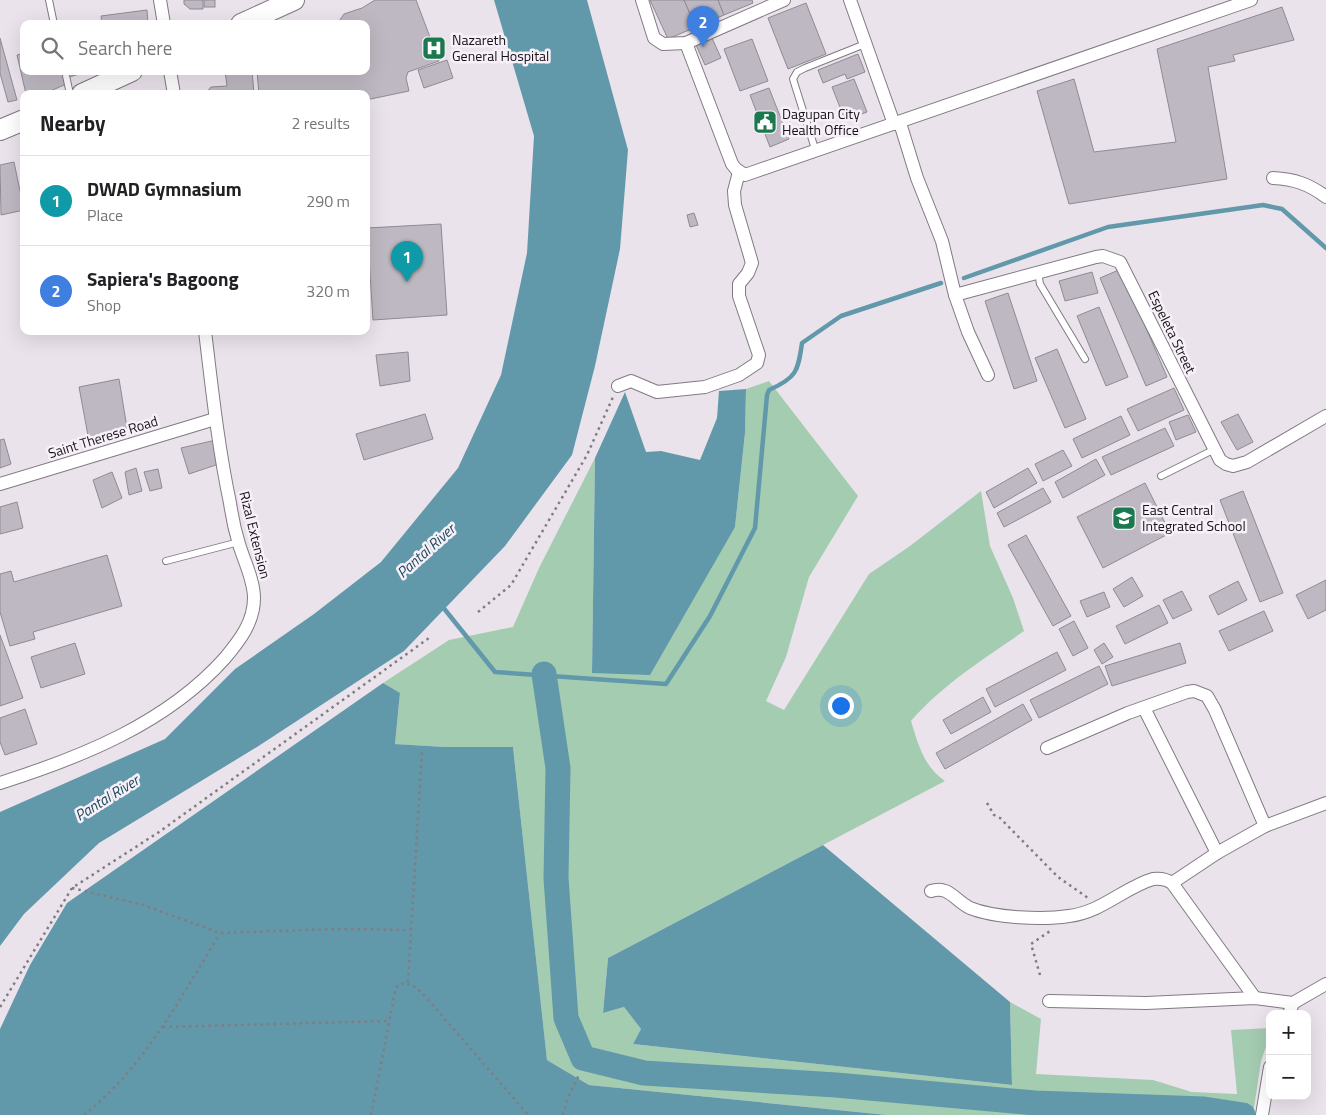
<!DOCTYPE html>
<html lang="en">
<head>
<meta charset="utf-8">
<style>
	:root { --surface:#fff; --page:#f6f6f6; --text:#202124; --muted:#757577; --line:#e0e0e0; --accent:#1c794f }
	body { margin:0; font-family:"Titillium Web",sans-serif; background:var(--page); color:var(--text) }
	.controls { position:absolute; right:15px; bottom:15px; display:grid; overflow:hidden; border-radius:10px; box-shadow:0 5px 20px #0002 }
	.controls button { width:45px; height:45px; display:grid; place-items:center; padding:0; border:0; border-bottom:1px solid var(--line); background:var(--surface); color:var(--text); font:25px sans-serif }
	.you { position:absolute; left:840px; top:705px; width:18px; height:18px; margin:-12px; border:4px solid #fff; border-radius:50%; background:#1a73e8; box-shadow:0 0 0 8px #1a73e833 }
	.badge { display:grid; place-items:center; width:32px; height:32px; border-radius:50%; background:var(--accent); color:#fff; font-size:16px; font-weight:700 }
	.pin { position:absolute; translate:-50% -41px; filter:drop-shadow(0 1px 2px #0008) }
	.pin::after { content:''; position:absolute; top:26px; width:18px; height:15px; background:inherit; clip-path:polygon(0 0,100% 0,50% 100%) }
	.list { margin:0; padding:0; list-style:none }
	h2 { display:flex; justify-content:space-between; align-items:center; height:65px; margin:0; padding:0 20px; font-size:21px }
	h2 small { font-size:16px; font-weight:400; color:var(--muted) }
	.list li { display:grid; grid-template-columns:32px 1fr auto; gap:15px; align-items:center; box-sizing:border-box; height:90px; padding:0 20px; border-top:1px solid var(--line) }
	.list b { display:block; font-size:19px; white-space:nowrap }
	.list p { margin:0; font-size:16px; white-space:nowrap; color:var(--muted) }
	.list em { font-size:16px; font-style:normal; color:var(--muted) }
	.icon { flex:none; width:28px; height:28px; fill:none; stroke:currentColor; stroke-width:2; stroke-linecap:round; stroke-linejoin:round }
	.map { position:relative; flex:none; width:1326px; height:1115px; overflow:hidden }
	.search { position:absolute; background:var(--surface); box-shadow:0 5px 20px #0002; left:20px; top:20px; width:350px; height:55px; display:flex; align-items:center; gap:12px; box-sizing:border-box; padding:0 18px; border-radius:10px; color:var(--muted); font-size:19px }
	.panel { position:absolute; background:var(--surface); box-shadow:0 5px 20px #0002; left:20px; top:90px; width:350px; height:245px; border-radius:10px }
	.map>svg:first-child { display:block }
	.green { fill:#a4ccb1 }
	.water { fill:#6199ab }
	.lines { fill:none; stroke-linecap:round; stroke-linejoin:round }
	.stream { stroke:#6199ab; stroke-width:4.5 }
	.river { stroke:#6199ab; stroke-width:25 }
	.building { fill:#beb8c2; stroke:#8f8a93 }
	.lane-casing { stroke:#817a82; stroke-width:8 }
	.street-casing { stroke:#817a82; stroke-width:14 }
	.primary-casing { stroke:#817a82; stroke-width:22 }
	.path { stroke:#817c82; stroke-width:2.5; stroke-dasharray:2.5 4; stroke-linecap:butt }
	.lane { stroke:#fff; stroke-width:6 }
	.street { stroke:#fff; stroke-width:12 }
	.primary { stroke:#fff; stroke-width:20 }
	.labels { text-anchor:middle; stroke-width:5; stroke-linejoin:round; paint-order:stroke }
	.poi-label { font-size:14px; fill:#151316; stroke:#f8f0f9; text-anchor:start }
	.street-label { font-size:14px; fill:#151316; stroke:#f8f0f9 }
	.water-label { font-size:15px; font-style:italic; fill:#194a58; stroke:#f8f0f9 }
</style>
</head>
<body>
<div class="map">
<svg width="1326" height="1115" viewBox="0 0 1326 1115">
	<rect width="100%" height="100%" fill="#ebe3ec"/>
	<path class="green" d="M 769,381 L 858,496 L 809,577 L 786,657 L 766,701 L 784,710 L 869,574 L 910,546 L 981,491 L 990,546 L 1013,598 L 1024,631 C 984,659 943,684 911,721 C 918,744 924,767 945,781 L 608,958 L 603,1013 L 624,1007 L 641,1029 L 633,1044 L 1012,1085 L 1010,1002 L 1041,1019 L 1036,1074 L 1153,1080 L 1192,1092 L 1237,1094 L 1231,1030 L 1270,1028 L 1270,1035 L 1261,1061 L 1253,1115 L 887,1115 L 589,1085 L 547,1060 L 513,747 L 445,747 L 395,744 L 400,694 L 383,683 L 449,640 L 513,627 L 539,568 L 595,458 L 592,672 L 735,527 L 745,433 L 746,389 Z"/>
	<g class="water">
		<path d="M 494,0 L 587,0 L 628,150 L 620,249 L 595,366 L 572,455 L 505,546 L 404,651 L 257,747 L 99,843 L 24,914 L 0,946 L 0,812 L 165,739 L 235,669 L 314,614 L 381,562 L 458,468 L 501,375 L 527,253 L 534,136 Z"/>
		<path d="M 746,389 L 745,433 L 735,527 L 650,675 L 592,673 L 595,458 L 625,392 L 646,452 L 661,451 L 700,460 L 717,418 L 719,391 Z"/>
		<path d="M 383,683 L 400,693 L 395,744 L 445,747 L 513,747 L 547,1060 L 589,1085 L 887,1115 L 0,1115 L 0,1029 L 30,965 L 67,903 Z"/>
		<path d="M 823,845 L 1010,1002 L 1012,1085 L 633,1044 L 641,1029 L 624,1007 L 603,1013 L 608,958 Z"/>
	</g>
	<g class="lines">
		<g class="stream">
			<path d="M 964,278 L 1108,227 L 1263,205 L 1282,209 L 1326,248"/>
			<path d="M 442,606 L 495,672 L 666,684 L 710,616 L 755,528 L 767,395 L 769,390 C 796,378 798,372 802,343 L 841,316 L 941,283"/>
		</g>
		<path class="river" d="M 544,674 L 558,768 L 556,878 L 566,1018 L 583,1058 L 644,1073 L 836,1085 L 1035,1103 L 1204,1109 L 1243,1115"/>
	</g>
	<g class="building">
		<path d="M 184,0 L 203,0 L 203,9 L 190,9 L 184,4 Z"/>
		<rect x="204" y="0" width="11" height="7"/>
		<path d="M 375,0 L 416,0 L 439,61 L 408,72 L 406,78 L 409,91 L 366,100 L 366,94 L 259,94 L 257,71 L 366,71 L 366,24 L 337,24 L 344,14 L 362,8 Z"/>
		<path d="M 650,0 L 684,0 L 696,27 L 668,39 Z"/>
		<path d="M 684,0 L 718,0 L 724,15 L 696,27 Z"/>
		<path d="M 718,0 L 752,0 L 753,3 L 724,15 Z"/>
		<path d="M 806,3 L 826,54 L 788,69 L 768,18 Z"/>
		<path d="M 1282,7 L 1294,40 L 1233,55 L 1235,61 L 1208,67 L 1227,179 L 1069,204 L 1037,91 L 1074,79 L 1094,152 L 1176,142 L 1157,49 Z"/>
		<path d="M 147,10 L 148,24 L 102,24 L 101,16 Z"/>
		<path d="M 0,38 L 17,100 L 8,102 L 0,73 Z"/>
		<path d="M 712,38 L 721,58 L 705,65 L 696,45 Z"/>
		<path d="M 752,39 L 768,81 L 740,91 L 724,49 Z"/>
		<path d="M 24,53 L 24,71 L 63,71 L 66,84 L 44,94 L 26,94 L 17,55 Z"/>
		<path d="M 858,54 L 865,72 L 847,79 L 845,74 L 823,83 L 818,70 Z"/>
		<path d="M 447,60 L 453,78 L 424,88 L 418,70 Z"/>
		<path d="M 68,71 L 90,71 L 69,77 Z"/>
		<path d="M 225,71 L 252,71 L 254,94 L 205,94 L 211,87 L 227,86 Z"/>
		<path d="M 854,79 L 867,112 L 845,120 L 832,87 Z"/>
		<path d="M 769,88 L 789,139 L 770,147 L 750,95 Z"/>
		<path d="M 14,162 L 24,210 L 1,215 L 0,165 Z"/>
		<path d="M 694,213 L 698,225 L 690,227 L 687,215 Z"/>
		<path d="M 441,224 L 447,315 L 373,320 L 367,228 Z"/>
		<path d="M 1121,269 L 1167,377 L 1146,386 L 1100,278 Z"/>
		<path d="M 1092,272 L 1098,293 L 1065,301 L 1059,281 Z"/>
		<path d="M 1008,293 L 1037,381 L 1014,389 L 985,301 Z"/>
		<path d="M 1099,307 L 1128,377 L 1106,386 L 1077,316 Z"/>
		<path d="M 1057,349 L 1086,419 L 1065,428 L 1035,358 Z"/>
		<path d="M 408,352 L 410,381 L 380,386 L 376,355 Z"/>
		<path d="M 119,379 L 127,428 L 89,441 L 79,387 Z"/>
		<path d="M 1174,388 L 1184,410 L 1138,431 L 1127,409 Z"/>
		<path d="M 425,414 L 433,439 L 364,460 L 356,434 Z"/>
		<path d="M 1238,414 L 1253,442 L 1237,450 L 1221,422 Z"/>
		<path d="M 1188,415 L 1196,432 L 1176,440 L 1169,422 Z"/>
		<path d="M 1121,416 L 1130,435 L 1082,458 L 1073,439 Z"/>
		<path d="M 1165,428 L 1174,446 L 1111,475 L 1102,457 Z"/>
		<path d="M 4,439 L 11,464 L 0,468 L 0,440 Z"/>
		<path d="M 216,440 L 219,464 L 189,474 L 181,448 Z"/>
		<path d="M 1063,450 L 1072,466 L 1043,481 L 1035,464 Z"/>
		<path d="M 1096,459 L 1105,475 L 1063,498 L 1055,482 Z"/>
		<path d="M 136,468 L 142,491 L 129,495 L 125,472 Z"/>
		<path d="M 1028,468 L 1037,483 L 994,508 L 986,492 Z"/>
		<path d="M 158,469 L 162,488 L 150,491 L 144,472 Z"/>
		<path d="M 112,472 L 122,498 L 102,508 L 93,480 Z"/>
		<path d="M 1145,483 L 1170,533 L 1103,568 L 1077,517 Z"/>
		<path d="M 1043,488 L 1051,502 L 1004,527 L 997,513 Z"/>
		<path d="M 1243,491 L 1283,593 L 1260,602 L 1220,500 Z"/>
		<path d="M 17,502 L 23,528 L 0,534 L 0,507 Z"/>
		<path d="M 1026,535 L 1071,616 L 1053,626 L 1008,545 Z"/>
		<path d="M 107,555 L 122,606 L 33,632 L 35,639 L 10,646 L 0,612 L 0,574 L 11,571 L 14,582 Z"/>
		<path d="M 1132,577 L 1143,596 L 1124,607 L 1113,589 Z"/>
		<path d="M 1326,580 L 1326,610 L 1308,619 L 1296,595 Z"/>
		<path d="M 1238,581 L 1247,600 L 1218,615 L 1209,596 Z"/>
		<path d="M 1182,591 L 1192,610 L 1173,619 L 1163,600 Z"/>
		<path d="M 1104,592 L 1110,607 L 1087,617 L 1080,601 Z"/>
		<path d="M 1159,605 L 1168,623 L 1125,644 L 1116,626 Z"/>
		<path d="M 1264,611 L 1273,631 L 1229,651 L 1219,631 Z"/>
		<path d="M 1074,621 L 1088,648 L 1073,656 L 1059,629 Z"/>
		<path d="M 0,635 L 23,698 L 0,706 Z"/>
		<path d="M 75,643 L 85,674 L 41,688 L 31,657 Z"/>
		<path d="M 1104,643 L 1113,657 L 1102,664 L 1094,650 Z"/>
		<path d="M 1180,643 L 1186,663 L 1112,686 L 1105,666 Z"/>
		<path d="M 1057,652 L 1066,670 L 995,707 L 986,689 Z"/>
		<path d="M 1099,666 L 1108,684 L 1039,718 L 1030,700 Z"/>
		<path d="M 983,697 L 991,712 L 951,734 L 943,720 Z"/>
		<path d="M 1023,704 L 1032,720 L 945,769 L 936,753 Z"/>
		<path d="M 25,709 L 37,744 L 5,755 L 0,742 L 0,718 Z"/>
	</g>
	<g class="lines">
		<g class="lane-casing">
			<g id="lane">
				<path d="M 49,0 L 54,24"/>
				<path d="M 65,71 L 70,94"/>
				<path d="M 816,152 L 793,79 L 797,72 L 805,68 L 865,44"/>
				<path d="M 1038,272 L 1040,284 L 1085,359"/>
				<path d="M 1161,476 L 1215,449"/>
				<path d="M 166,561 L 239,542"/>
			</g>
		</g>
		<g class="street-casing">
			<g id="street">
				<path d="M 160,0 L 164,24"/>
				<path d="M 642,0 L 654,38 L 663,44 L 686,43 L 784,0"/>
				<path d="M 850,0 L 894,124"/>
				<path d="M 686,43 L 732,164 L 736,169 L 745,175 L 1251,0"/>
				<path d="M 170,71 L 174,94"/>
				<path d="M 900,123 L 917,178 L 942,241 L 955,295 L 968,332 L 988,375"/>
				<path d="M 1273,178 C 1294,179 1309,184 1326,197"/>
				<path d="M 955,295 L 1096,257 L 1103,256 L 1120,262 L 1220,460 L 1226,464 L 1233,466 L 1247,462 L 1326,416"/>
				<path d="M 618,386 L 631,381 L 657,392 L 705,387 L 739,375 L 757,363 L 759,355 L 739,296 L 739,284 L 748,273 L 752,263 L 735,205 L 734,191 L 739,172"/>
				<path d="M 0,484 L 215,419"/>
				<path d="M 1144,708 L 1217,853"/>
				<path d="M 1047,748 L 1128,713 L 1187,692 L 1194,691 L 1207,696 L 1215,710 L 1265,826"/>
				<path d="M 0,783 C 82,757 167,723 225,658 C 240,640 254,622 254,598 C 254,580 244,561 239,544 C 235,531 232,517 230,503 C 218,446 212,389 205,331"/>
				<path d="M 1172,883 L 1217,853 L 1265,826 L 1326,803"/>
				<path d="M 931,891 C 949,885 955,901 970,908 C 995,918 1043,920 1069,916 C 1102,912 1125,887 1153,879 C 1160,878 1166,879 1172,883 L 1255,998"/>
				<path d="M 1049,1001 L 1146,1003 L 1255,998 L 1293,1003"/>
				<path d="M 1289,1014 L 1293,1003 L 1326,984"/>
				<path d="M 1262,1115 L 1270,1067"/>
			</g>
		</g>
		<g class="primary-casing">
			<g id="primary">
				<path d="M 241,24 L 294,0"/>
				<path d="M 82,94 L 132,71"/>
				<path d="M 0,130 L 24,120"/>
			</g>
		</g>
		<g class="path">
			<path d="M 478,612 L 511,585 L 587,455 L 613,397"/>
			<path d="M 987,803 L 994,815 L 1000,818 L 1058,877 L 1088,898"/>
			<path d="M 72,888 L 143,905 L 220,933 L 337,929 L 410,930"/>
			<path d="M 1040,975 L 1031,944 L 1050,931"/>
			<path d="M 408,982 L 422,751"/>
			<path d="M 0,1007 L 72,888 L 159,832 L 429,638"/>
			<path d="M 163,1027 L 389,1021"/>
			<path d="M 84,1115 C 145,1066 180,999 220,933"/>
			<path d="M 371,1115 L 395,992 L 398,984 C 412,982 417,988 426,997 L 528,1115"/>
			<path d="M 563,1115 L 568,1097 L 580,1073"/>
		</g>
		<use href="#lane" class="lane"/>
		<use href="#street" class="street"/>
		<use href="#primary" class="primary"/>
	</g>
	<defs>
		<g id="hospital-square" transform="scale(1.25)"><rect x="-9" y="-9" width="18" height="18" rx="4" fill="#1c794f" stroke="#f8f0f9"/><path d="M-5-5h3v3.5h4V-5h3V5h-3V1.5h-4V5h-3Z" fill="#fff"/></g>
		<g id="civic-square" transform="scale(1.25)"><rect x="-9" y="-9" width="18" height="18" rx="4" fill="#1c794f" stroke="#f8f0f9"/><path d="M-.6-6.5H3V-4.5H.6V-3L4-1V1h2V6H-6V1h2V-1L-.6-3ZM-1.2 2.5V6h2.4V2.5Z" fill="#fff"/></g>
		<g id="school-square" transform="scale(1.25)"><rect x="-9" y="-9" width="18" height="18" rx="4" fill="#1c794f" stroke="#f8f0f9"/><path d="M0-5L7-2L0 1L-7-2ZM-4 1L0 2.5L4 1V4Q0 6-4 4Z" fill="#fff"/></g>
	</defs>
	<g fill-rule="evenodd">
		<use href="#hospital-square" x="434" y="48"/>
		<use href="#civic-square" x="765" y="122"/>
		<use href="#school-square" x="1124" y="518"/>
	</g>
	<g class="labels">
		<g class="poi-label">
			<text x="452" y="45">Nazareth<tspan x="452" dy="16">General Hospital</tspan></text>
			<text x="782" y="119">Dagupan City<tspan x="782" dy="16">Health Office</tspan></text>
			<text x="1142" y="515">East Central<tspan x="1142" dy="16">Integrated School</tspan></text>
		</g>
		<g class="street-label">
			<text transform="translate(1172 332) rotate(64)" y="5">Espeleta Street</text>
			<text transform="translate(103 437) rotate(-17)" y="5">Saint Therese Road</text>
			<text transform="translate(255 535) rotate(76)" y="5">Rizal Extension</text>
		</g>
		<g class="water-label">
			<text transform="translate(426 551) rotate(-42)" y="5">Pantal River</text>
			<text transform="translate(107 798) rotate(-32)" y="5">Pantal River</text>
		</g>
	</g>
</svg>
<div class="controls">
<button>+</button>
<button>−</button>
</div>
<div class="you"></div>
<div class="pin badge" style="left:407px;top:282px;background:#0f9aa8">1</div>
<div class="pin badge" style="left:703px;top:47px;background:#3f7fe0">2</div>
<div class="search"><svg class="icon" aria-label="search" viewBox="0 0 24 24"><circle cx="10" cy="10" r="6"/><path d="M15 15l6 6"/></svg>Search here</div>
<section class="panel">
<h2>Nearby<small>2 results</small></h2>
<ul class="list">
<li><span class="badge" style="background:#0f9aa8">1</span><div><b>DWAD Gymnasium</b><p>Place</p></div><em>290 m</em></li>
<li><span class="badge" style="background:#3f7fe0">2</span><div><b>Sapiera's Bagoong</b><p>Shop</p></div><em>320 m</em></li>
</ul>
</section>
</div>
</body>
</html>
